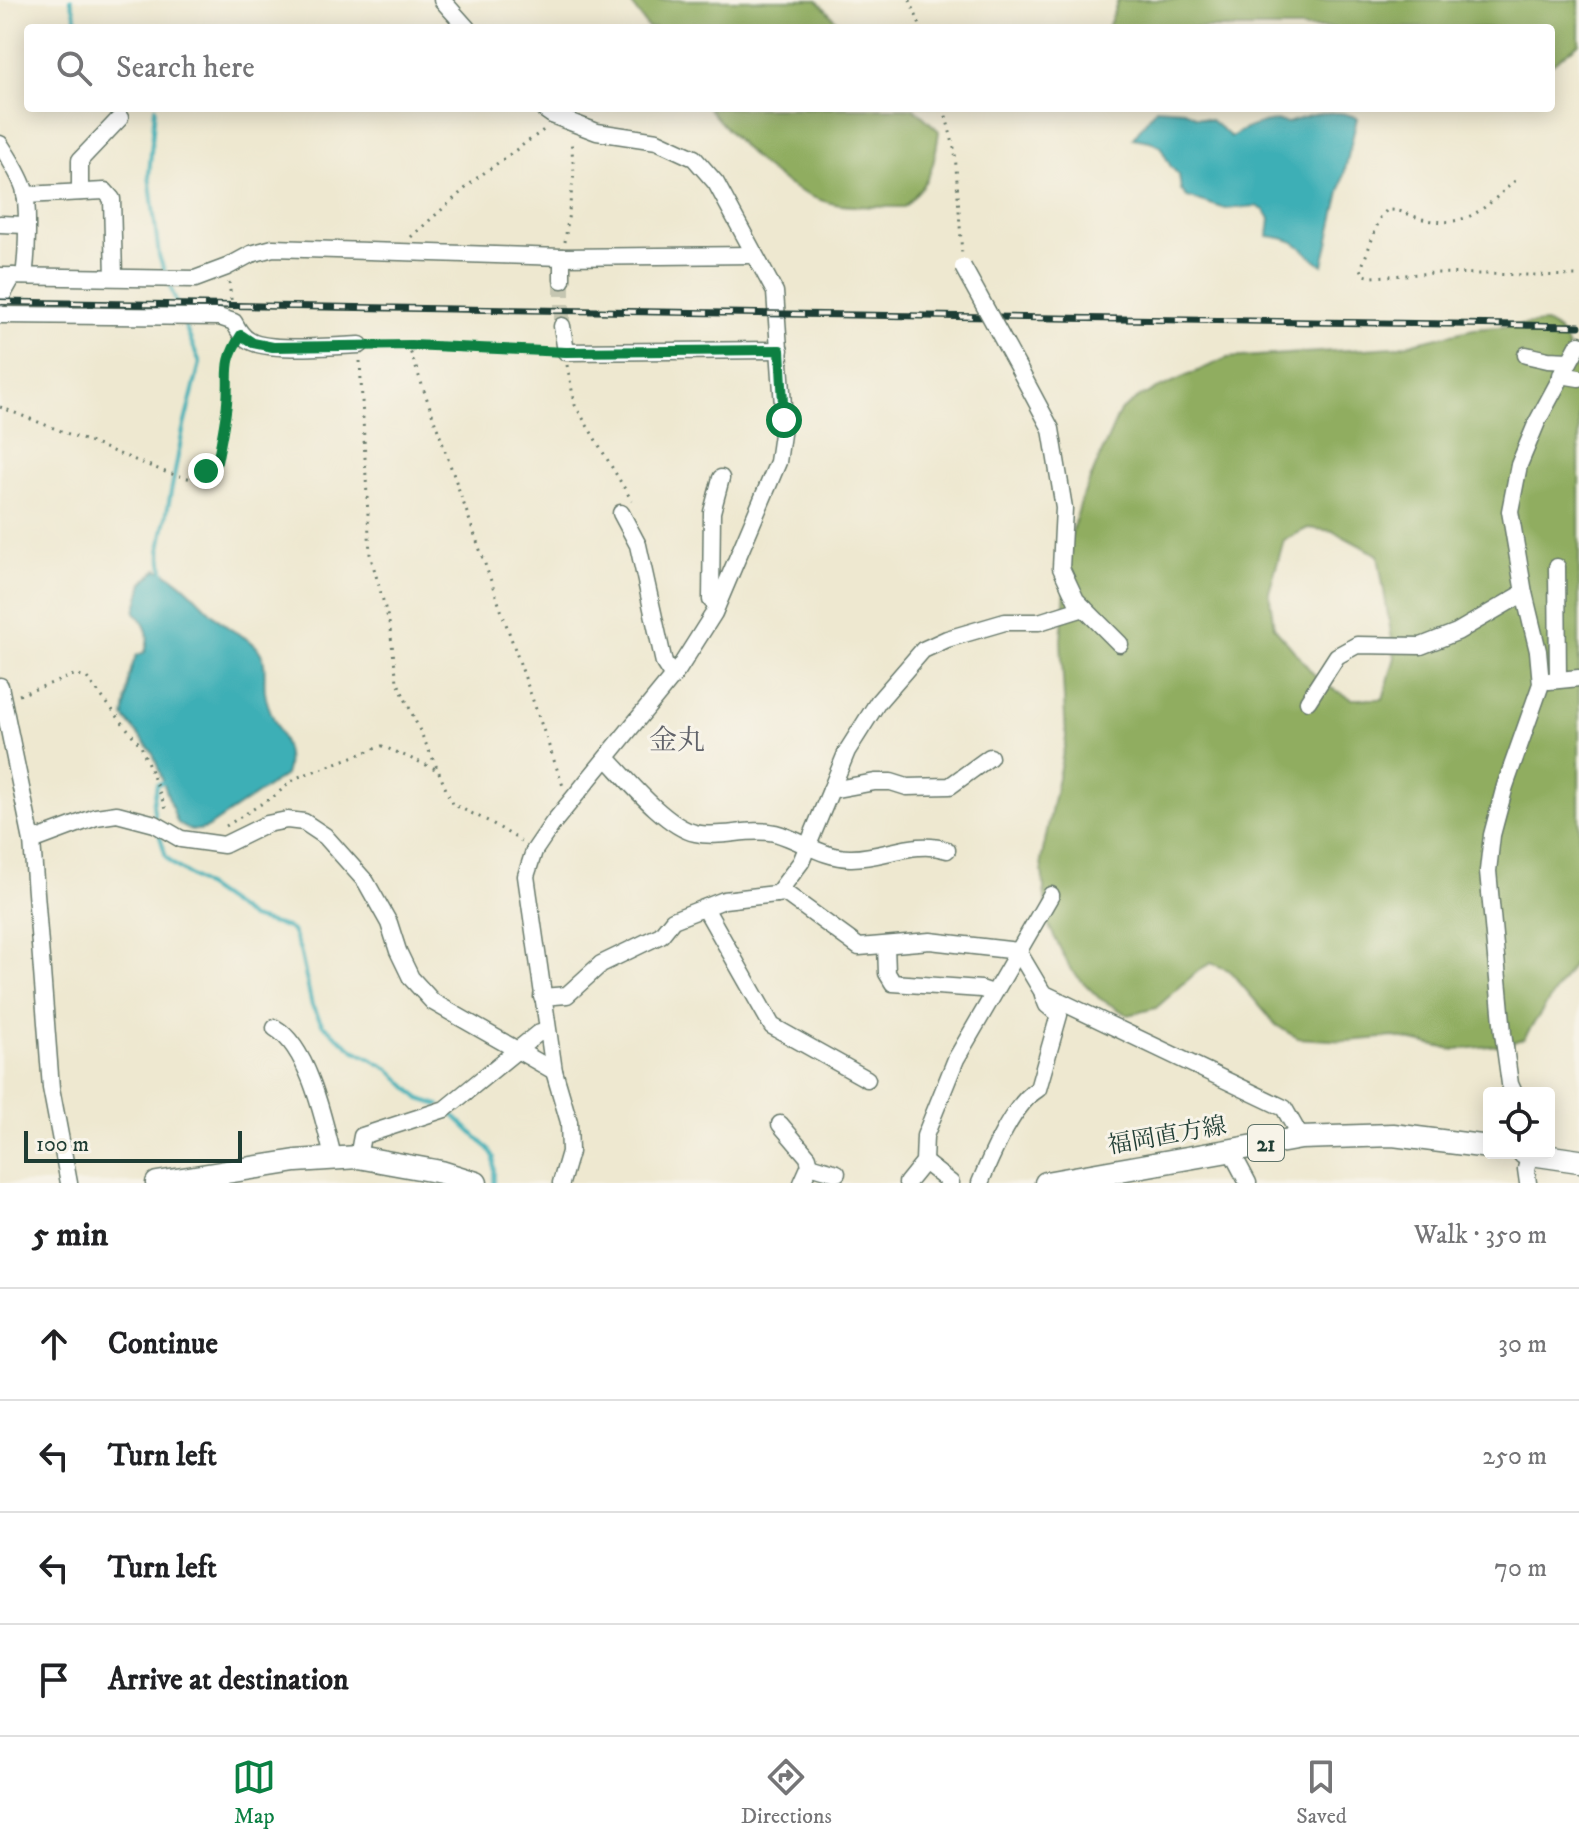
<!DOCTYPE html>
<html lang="en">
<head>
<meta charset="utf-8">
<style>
	:root { --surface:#fff; --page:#f6f6f6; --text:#202124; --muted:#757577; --line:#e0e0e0; --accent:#0b8043 }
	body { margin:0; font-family:"IM FELL DW Pica","Noto Serif JP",serif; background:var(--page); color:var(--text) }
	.controls { position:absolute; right:24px; bottom:24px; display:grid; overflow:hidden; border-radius:8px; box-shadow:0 4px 20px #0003 }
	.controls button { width:72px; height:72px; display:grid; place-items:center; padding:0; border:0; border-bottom:2px solid var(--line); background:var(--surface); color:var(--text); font:40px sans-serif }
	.scale { position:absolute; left:24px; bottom:20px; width:218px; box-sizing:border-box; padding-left:8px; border:4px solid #1f3d34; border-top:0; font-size:22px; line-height:28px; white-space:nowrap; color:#1f3d34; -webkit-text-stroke:6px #f7f3e8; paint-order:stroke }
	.stop { position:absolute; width:24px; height:24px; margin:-18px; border:6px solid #0b8043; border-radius:50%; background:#fff }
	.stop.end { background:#0b8043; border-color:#fff; box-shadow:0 2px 8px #0008 }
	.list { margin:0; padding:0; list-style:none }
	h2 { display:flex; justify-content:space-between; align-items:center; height:104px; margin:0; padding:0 32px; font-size:34px }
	h2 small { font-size:26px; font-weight:400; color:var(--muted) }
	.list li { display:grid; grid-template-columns:52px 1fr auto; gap:24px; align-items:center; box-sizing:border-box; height:112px; padding:0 32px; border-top:2px solid var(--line) }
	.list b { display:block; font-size:30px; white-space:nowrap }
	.list em { font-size:26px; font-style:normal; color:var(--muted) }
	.icon { flex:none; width:44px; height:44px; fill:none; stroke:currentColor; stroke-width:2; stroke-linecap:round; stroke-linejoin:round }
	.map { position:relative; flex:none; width:1579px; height:1183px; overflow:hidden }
	.search { position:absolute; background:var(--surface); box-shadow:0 4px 20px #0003; left:24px; right:24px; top:24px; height:88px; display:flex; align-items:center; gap:20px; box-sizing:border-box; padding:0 28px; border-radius:8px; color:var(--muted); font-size:30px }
	.sheet { height:552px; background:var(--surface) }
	nav { display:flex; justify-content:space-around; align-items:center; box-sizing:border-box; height:112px; border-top:2px solid var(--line); background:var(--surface); font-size:22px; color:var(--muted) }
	nav a { display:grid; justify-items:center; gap:4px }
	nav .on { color:var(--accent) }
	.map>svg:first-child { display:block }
	.forest { fill:#90ad60; stroke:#58754a; stroke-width:2; fill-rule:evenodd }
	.water { fill:#3eafb6; stroke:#2e7675; stroke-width:2 }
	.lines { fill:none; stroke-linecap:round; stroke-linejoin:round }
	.stream { stroke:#3eafb6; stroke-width:4 }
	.minor-tunnel { stroke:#c5c6b1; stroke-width:16; stroke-dasharray:16 8; stroke-linecap:butt }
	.minor-casing { stroke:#67796b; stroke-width:19 }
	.major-casing { stroke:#67796b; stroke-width:25 }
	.path { stroke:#67796b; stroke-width:3; stroke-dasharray:2 6; stroke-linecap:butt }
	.minor { stroke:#fff; stroke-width:16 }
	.major { stroke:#fff; stroke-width:22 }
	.rail-casing { stroke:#1f3d34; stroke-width:7 }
	.rail { stroke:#f7f3e8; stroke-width:4; stroke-dasharray:12; stroke-linecap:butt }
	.minor-bridge-casing { stroke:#67796b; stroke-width:19; stroke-linecap:butt }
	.minor-bridge { stroke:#fff; stroke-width:16 }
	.route { stroke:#0b8043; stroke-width:10 }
	.labels { text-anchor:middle; stroke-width:6; stroke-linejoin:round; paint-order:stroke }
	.shield { fill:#f7f3e8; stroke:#60746a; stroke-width:2 }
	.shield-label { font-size:22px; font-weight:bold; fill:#1f3d34 }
	.street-label { font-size:24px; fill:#1f3d34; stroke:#f7f3e8 }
	.quarter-label { font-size:28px; fill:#61636a; stroke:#f7f3e8 }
</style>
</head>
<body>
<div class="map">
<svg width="1579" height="1183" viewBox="0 0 1579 1183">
	<rect width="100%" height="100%" fill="#f7f3e8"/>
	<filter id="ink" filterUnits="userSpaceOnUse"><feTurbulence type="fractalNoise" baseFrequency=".0125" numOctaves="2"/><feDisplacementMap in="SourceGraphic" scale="16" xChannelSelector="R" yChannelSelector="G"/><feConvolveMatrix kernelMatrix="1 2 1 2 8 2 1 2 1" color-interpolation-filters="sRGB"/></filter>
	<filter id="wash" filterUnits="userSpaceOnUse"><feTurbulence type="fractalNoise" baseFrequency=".006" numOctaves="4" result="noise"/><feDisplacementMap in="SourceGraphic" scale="32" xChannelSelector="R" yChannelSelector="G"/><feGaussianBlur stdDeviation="1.8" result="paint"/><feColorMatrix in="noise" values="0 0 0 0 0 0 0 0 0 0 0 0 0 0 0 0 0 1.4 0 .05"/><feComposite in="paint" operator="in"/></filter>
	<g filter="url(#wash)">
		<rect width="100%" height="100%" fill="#eee8d0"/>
		<g class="forest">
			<path d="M 629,0 L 817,0 L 843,28 L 648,28 Z"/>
			<path d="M 1118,0 L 1579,0 L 1579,43 L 1551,65 L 1551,28 L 1108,28 Z"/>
			<path d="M 708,108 L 914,108 L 939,131 C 934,169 931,180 904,207 C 882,206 857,208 835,204 C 781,193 742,147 708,108 Z"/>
			<path d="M 1545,323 C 1569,331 1569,357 1579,378 L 1579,956 L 1524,1038 L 1509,1044 L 1453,1050 L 1394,1037 L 1347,1041 L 1297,1038 L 1276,1025 L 1229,970 L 1211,963 L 1200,969 L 1156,1008 L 1128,1015 L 1099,998 L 1071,970 L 1048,924 L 1041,861 L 1066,738 L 1061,640 L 1069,542 L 1082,498 L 1120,411 L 1141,396 L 1227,358 L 1395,347 L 1474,329 ZM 1308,528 L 1333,531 L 1378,555 L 1395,657 L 1383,699 L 1352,699 L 1321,683 L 1274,627 L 1269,592 L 1284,540 Z"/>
		</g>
		<g class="water">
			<path d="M 1156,108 L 1184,110 L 1196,117 L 1211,120 L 1231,137 C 1244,128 1272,117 1287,123 C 1309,115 1336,107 1357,118 L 1323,265 C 1296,249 1305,240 1268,236 L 1270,218 L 1264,210 L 1256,206 L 1226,209 L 1187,197 L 1181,190 L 1179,175 L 1171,167 L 1160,146 L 1150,141 L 1133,138 Z"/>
			<path d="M 157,569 C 186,580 204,610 229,628 C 239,635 253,640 259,650 C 268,663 263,678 265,692 C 268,720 296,746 285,775 L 207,828 C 194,832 187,831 177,822 L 153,753 L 124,717 C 128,697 127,672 137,655 L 145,652 C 151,635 147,626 135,612 L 143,583 Z"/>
		</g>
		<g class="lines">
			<g class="stream">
				<path d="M 71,0 L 79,28"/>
				<path d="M 155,108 L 149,175 L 159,256 L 166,275"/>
				<path d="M 169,283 L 180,313"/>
				<path d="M 164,576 L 160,548 L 183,430 L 200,363 L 183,321"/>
				<path d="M 155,818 L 153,805 L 157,784 L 165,782"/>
				<path d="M 158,830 L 166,857 L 173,864 L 251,918 L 286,927 L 292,931 L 300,950 L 312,1006 L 323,1025 L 354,1050 L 389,1069 L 420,1099 L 439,1105"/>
				<path d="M 449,1111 L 489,1149 L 494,1157 L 494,1183"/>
			</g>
		</g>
	</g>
	<g filter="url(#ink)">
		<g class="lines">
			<path class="minor-tunnel" d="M 562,280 L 562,326"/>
			<g class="minor-casing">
				<g id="minor">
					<path d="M 442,0 L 467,28"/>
					<path d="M 542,108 L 552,115 L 597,132 L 657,141 L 694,158 L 716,183 L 775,292 L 784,420 L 778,462 L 714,613 L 678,670 L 553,823 L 534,851 L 526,876 L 554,1071 L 569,1122 L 570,1152 L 561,1183"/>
					<path d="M 0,144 C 9,158 19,173 24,188 C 29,207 27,256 24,276"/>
					<path d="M 80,192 L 80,160 L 120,118"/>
					<path d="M 25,195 L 105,191 L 112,199 L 114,277"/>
					<path d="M 0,224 L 25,225"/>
					<path d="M 0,276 L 195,279 L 227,267 L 251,254 L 273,248 L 562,257 L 754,255"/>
					<path d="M 562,280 L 562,257"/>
					<path d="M 0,299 L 13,276"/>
					<path d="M 0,315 L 219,317 L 234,322 C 238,330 242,337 250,341 C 269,352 335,346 360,345"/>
					<path d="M 562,326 L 566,352 L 780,350"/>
					<path d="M 1526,355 L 1548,360 L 1569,361"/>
					<path d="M 1019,369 L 1051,429 L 1064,508 L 1061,568 L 1076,600 L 1120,644"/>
					<path d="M 1561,375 L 1579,378"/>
					<path d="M 621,513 L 638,545 L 664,663 L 673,677"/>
					<path d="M 1557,567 L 1558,679"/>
					<path d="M 717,605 L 711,600 L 712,512 L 721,478"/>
					<path d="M 1549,681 L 1579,678"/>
					<path d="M 0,686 L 32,841 L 51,1088 L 69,1183"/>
					<path d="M 1308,701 L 1337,656 L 1357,645 L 1421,646 L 1457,632 L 1524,593"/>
					<path d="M 607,758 C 627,779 666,827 695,833 C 721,839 749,827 775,833 C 801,840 823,858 850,858 C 883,859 914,839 947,850"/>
					<path d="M 831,790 L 847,751 L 878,702 L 923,650 L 947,639 L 1005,622 L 1039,622 L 1084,608"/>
					<path d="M 32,841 L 96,817 L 117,814 L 155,824 L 181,839 L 224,845 L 267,824 L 287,820 L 304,822 L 325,836 L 366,882 L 389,923 L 398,951 L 411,978 L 433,1002 L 554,1071"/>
					<path d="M 777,894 L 801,862 L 831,790 L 875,782 L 891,782 L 907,787 L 950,786 L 990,757"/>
					<path d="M 705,908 L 772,1026 L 867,1079"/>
					<path d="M 886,945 L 887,973 L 893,983 L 981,989 L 993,993"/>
					<path d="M 542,997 L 567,995 L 601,964 L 661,935 L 673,920 L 724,900 L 785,893 L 859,947 L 930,941 L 1018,951 L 1043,993 L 1284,1108 L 1301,1138"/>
					<path d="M 275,1028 C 309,1048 324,1121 333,1157"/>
					<path d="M 1514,1093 L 1510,1084 L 1503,1033 L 1488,871 L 1492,835 L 1505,786 L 1541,684 L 1538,651 L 1524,593 L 1510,511 L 1519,465 L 1537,422 L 1579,344"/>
					<path d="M 780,1124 L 808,1157 L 810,1165 L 802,1183"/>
					<path d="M 1230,1149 L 1248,1183"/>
					<path d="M 358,1157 L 362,1136 L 445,1109 L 537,1034 L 547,1031"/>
					<path d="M 924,1162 L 951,1183"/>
					<path d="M 810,1165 L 837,1173"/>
					<path d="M 907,1183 L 924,1162 L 925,1136 L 956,1059 L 1051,895"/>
					<path d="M 980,1183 C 991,1156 1013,1104 1038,1089 L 1059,1015 L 1047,1005 L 1043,995"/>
					<path d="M 1528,1183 L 1526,1169 L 1530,1153"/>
				</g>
			</g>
			<g class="major-casing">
				<g id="major">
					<path d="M 1524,1153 L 1579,1161"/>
					<path d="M 157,1183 L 296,1161 L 358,1157 L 441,1172 L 476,1183"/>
					<path d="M 1046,1183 L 1301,1138 L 1393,1135 L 1489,1147"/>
				</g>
			</g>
			<g class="path">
				<path d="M 910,0 L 921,28"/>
				<path d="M 944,108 L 955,152 L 962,255"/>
				<path d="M 1515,181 C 1486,206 1469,228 1428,220 C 1413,218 1403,209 1387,210 L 1380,218 L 1361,269 L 1364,275 L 1372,277 L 1435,273 L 1579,276"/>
				<path d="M 411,237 L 477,178 L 545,129"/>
				<path d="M 565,242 L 574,173 L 571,139"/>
				<path d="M 229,282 L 232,307"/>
				<path d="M 376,345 L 552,351"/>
				<path d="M 408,345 L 563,786"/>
				<path d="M 360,361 L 370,554 L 389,622 L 397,681 L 438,770"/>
				<path d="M 567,365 L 575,405 L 632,501"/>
				<path d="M 0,407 L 168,473 L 192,479 L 217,462 L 228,400 L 226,373 L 233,348"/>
				<path d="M 19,695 L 74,675 L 87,678 L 141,746 L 168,814"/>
				<path d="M 226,826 L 274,796 L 296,778 L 382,746 L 438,770 L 452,804 L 490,822 L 521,841"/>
			</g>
			<use href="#minor" class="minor"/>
			<use href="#major" class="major"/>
			<g class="rail-casing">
				<path id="rail" d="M 0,302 L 1579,326"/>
			</g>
			<use href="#rail" class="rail"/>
			<g class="minor-bridge-casing">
				<path id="minor-bridge" d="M 963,267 L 1019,369"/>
			</g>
			<use href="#minor-bridge" class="minor-bridge"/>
		</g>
	</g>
	<g class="lines" filter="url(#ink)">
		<path class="route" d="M 206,471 L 217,462 C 221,442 225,423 227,403 C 230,372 222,364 241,335 L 253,343 L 273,347 L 411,345 L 566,352 L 780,350 L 784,420"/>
	</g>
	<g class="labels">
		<rect class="shield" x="1248" y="1125" width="36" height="36" rx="6"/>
		<g class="shield-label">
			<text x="1266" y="1151">21</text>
		</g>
		<g class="street-label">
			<text transform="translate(1167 1135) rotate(-10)" y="8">福岡直方線</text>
		</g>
		<g class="quarter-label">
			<text x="677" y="749">金丸</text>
		</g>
	</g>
</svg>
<div class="controls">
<button><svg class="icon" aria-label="locate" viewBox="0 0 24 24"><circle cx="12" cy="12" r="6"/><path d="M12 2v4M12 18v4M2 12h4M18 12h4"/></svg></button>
</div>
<div class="scale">100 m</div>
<div class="stop" style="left:784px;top:420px"></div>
<div class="stop end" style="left:206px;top:471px"></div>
<div class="search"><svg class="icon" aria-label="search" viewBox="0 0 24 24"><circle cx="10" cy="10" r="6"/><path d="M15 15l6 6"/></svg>Search here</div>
</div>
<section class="sheet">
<h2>5 min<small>Walk · 350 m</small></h2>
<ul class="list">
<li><svg class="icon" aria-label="ahead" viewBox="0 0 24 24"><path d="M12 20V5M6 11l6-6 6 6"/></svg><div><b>Continue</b></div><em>30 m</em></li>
<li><svg class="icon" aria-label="left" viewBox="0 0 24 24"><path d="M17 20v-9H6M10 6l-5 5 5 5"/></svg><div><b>Turn left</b></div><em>250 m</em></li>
<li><svg class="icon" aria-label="left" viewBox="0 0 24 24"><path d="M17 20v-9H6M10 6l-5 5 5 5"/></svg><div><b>Turn left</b></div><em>70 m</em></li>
<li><svg class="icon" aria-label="arrive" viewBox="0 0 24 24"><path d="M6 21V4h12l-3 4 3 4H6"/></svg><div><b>Arrive at destination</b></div></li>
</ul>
</section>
<nav>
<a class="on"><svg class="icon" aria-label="map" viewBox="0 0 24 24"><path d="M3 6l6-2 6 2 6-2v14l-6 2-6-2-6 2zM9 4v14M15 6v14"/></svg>Map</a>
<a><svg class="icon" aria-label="directions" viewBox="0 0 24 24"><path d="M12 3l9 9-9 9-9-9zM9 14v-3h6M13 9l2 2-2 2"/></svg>Directions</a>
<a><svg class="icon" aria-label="saved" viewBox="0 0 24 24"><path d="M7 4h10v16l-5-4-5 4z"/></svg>Saved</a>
</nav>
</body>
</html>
